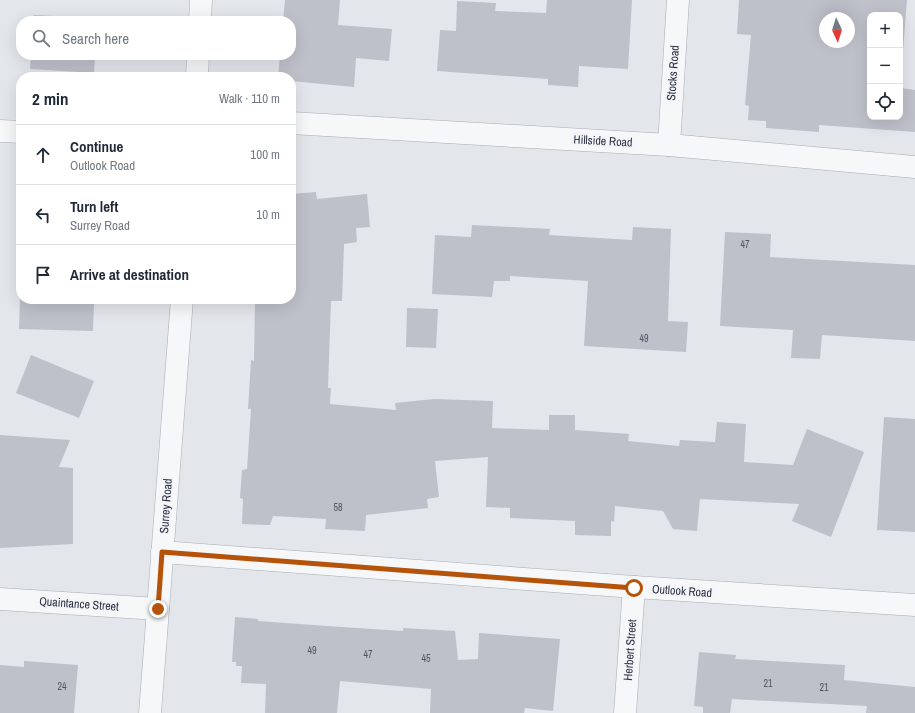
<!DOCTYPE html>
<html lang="en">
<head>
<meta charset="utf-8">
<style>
	:root { --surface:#fff; --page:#f2f2f3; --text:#1f2937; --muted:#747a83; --line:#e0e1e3 }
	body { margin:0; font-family:"Archivo Narrow",sans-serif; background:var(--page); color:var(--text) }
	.controls { position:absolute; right:12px; top:12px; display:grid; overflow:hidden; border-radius:8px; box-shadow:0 4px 16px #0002 }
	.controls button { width:36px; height:36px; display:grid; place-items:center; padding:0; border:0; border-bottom:1px solid var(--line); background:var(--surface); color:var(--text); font:20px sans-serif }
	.compass { position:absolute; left:819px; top:12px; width:36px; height:36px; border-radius:50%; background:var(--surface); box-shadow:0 4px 16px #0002; rotate:176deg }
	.stop { position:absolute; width:12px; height:12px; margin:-9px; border:3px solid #b45309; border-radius:50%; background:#fff }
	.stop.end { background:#b45309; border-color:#fff; box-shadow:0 1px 4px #0008 }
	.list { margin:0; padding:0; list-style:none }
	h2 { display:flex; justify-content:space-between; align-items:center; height:52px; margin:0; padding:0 16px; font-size:17px }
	h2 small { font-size:13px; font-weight:400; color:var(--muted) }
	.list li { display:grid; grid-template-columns:26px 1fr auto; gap:12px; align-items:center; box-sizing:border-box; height:60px; padding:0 16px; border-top:1px solid var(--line) }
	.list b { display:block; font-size:15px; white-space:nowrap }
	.list p { margin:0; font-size:13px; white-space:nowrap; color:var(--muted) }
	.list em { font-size:13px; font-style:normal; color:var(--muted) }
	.icon { flex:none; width:22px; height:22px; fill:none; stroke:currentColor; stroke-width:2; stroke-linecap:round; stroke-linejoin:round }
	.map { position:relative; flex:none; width:915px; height:713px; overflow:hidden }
	.search { position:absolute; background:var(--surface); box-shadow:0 4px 16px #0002; left:16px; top:16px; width:280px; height:44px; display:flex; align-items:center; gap:10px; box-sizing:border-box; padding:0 14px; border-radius:16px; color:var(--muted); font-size:15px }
	.panel { position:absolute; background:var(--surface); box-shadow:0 4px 16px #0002; left:16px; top:72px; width:280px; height:232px; border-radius:16px }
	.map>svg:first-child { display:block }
	.building { fill:#bec1ca; fill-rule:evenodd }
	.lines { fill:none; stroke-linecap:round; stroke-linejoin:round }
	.street-casing { stroke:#a8acb5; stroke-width:23 }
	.street { stroke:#f6f7f9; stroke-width:22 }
	.route { stroke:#b45309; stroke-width:5 }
	.labels { text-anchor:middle; stroke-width:4; stroke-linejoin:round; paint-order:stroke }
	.number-label { font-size:10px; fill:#505664 }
	.street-label { font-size:12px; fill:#2c3242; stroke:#f3f5f8 }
</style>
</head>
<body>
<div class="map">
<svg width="915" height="713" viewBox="0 0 915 713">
	<rect width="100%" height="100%" fill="#e3e6eb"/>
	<g class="building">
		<path d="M 285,0 L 340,0 L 338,25 L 392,29 L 389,61 L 356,58 L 354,87 L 291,81 L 291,77 L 278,77 L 280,55 L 291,55 L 291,21 L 283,21 Z"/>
		<path d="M 547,0 L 632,0 L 628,69 L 579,66 L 578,87 L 548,85 L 548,79 L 437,71 L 440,30 L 456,31 L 457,1 L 496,3 L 495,11 L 546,13 Z"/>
		<path d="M 739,0 L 907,0 L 900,88 L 915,90 L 915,132 L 819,125 L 819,132 L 766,128 L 766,121 L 748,120 L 749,106 L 745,105 L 751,35 L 737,34 ZM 870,15 L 900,15 L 900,117 L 870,117 ZM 825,18 L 849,18 L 849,42 L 825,42 Z"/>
		<path d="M 34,15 L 97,18 L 97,21 L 33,21 Z"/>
		<path d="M 31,55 L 95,55 L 94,73 L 30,69 Z"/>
		<path d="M 316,192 L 317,199 L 367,194 L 370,227 L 356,228 L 357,242 L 344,244 L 342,301 L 331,301 L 328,388 L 331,388 L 330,404 L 396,410 L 395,403 L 434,399 L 493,401 L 492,428 L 549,430 L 549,415 L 575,415 L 575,430 L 629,434 L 628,441 L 679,446 L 680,440 L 715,442 L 717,422 L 746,424 L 744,462 L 793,465 L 807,429 L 864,452 L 831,537 L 792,521 L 799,504 L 700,499 L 697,531 L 673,529 L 663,511 L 615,506 L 614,522 L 611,521 L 611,536 L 575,535 L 575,521 L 510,518 L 510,508 L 486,507 L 488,457 L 435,461 L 439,497 L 427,499 L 428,508 L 366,515 L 365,531 L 325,529 L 326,519 L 273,516 L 270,525 L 242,524 L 243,499 L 240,498 L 242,470 L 247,469 L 251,409 L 248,409 L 251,360 L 254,361 L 255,303 L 264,304 L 265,299 L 291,299 L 291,194 Z"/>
		<path d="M 472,225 L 550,229 L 549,235 L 632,240 L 633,227 L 671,229 L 668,321 L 688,322 L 686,352 L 584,346 L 588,281 L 510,276 L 510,281 L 494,281 L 492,297 L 432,294 L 435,235 L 471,237 Z"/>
		<path d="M 725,232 L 771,234 L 770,257 L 915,265 L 915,341 L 822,335 L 820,359 L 791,358 L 793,330 L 720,326 Z"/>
		<path d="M 20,299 L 83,299 L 83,304 L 94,304 L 93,331 L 19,329 Z"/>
		<path d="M 407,308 L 438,309 L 436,348 L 406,347 Z"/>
		<path d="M 31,355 L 94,381 L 79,418 L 16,393 Z"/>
		<path d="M 884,417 L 915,419 L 915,532 L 877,530 Z"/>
		<path d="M 0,435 L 70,440 L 59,467 L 73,468 L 73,544 L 0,548 Z"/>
		<path d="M 235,617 L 258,619 L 258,621 L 327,626 L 403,631 L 403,628 L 455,631 L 458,660 L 478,659 L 479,633 L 560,639 L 553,711 L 525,708 L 524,713 L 430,713 L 431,689 L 340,681 L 337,713 L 265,713 L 266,684 L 241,683 L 242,666 L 236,666 L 236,662 L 232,662 Z"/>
		<path d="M 699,652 L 736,655 L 735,659 L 845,665 L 844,680 L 915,687 L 915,713 L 866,713 L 867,706 L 732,699 L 730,713 L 703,713 L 703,707 L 694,706 Z"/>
		<path d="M 24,661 L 78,665 L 74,713 L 0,713 L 0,665 L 24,667 Z"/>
	</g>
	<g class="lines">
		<g class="street-casing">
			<g id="street">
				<path d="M 200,21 L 201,0"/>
				<path d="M 197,77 L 198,55"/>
				<path d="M 291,123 L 669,145 L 915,167"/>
				<path d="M 0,131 L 21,132"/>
				<path d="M 669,145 L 678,0"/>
				<path d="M 162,552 L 634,587 L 915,605"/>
				<path d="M 0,599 L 158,609"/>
				<path d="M 150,713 L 182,299"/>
				<path d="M 625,713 L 634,587"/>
			</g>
		</g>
		<use href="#street" class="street"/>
	</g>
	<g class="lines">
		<path class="route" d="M 158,609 L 162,552 L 634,588"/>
	</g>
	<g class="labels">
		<g class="number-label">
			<text x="745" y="248">47</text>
			<text x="644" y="342">49</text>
			<text x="338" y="511">58</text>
			<text x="312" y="654">49</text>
			<text x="368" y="658">47</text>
			<text x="426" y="662">45</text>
			<text x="768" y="687">21</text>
			<text x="62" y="690">24</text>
			<text x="824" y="691">21</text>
		</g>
		<g class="street-label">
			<text transform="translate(673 73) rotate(-86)" y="4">Stocks Road</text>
			<text transform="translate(603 141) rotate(3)" y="4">Hillside Road</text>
			<text transform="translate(166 506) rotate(-86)" y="4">Surrey Road</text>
			<text transform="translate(682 591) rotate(4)" y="4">Outlook Road</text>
			<text transform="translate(79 604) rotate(4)" y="4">Quaintance Street</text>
			<text transform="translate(630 650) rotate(-86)" y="4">Herbert Street</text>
		</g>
	</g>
</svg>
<div class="controls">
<button>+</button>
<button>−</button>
<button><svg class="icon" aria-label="locate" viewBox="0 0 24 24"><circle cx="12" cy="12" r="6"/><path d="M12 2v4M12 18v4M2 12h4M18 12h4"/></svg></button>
</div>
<svg class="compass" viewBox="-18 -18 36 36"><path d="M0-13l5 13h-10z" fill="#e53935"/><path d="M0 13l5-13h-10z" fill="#747a83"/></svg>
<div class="stop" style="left:634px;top:588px"></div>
<div class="stop end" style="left:158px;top:609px"></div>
<div class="search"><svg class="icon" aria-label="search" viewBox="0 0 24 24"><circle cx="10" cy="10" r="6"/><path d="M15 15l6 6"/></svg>Search here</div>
<section class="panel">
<h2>2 min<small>Walk · 110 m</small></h2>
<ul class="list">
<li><svg class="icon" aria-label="ahead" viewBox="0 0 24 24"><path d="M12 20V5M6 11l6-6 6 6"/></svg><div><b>Continue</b><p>Outlook Road</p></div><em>100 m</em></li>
<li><svg class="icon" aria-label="left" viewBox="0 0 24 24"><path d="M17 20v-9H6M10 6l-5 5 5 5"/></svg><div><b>Turn left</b><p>Surrey Road</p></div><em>10 m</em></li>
<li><svg class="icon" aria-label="arrive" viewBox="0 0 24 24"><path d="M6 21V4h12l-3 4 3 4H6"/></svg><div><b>Arrive at destination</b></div></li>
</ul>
</section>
</div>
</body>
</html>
